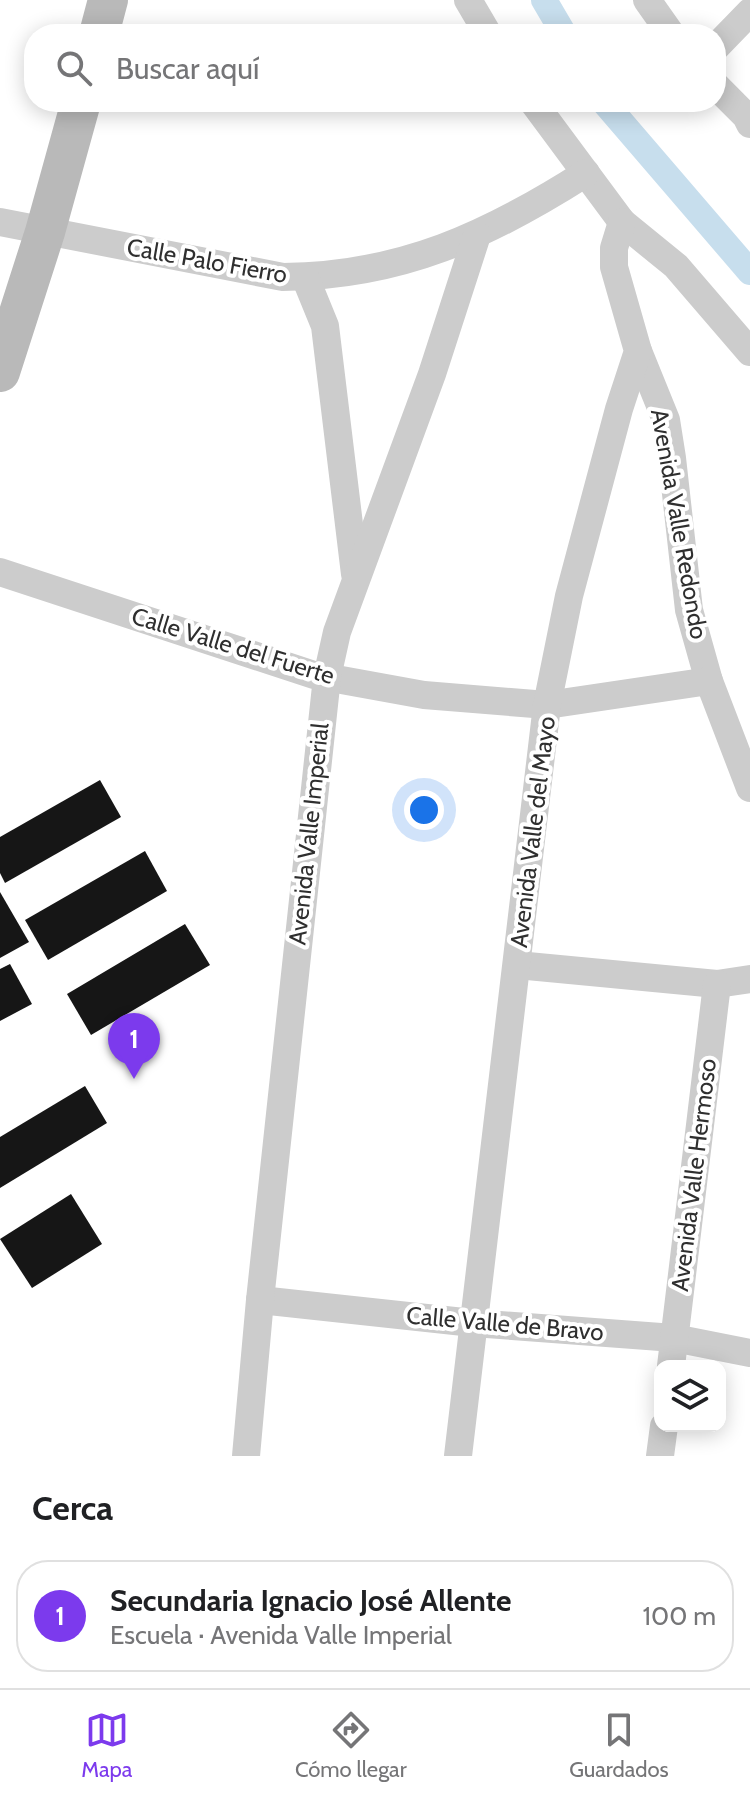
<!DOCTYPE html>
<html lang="es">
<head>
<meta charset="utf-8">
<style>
	:root { --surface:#fff; --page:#f2f2f2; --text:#202124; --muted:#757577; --line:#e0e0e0; --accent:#7c3aed }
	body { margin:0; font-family:Cabin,sans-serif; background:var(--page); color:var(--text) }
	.controls { position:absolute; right:24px; bottom:24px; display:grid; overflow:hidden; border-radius:16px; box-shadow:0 4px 20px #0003 }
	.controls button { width:72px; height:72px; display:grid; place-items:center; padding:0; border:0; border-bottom:2px solid var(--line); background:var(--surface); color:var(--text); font:40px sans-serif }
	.you { position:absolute; left:424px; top:810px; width:28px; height:28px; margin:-20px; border:6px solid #fff; border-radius:50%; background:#1a73e8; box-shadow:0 0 0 12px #1a73e833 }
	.badge { display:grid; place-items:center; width:52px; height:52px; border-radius:50%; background:var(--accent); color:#fff; font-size:26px; font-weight:700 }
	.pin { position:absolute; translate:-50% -66px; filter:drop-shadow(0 2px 4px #0008) }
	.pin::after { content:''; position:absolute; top:42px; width:28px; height:24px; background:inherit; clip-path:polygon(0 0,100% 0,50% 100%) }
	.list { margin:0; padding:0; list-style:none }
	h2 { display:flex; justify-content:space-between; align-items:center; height:104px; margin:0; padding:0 32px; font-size:34px }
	h2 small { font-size:26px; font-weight:400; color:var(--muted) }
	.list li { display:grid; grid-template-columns:52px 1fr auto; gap:24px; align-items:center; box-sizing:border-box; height:112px; margin:0 16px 16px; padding:0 16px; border:2px solid var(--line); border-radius:32px }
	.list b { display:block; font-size:30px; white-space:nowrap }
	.list p { margin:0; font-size:26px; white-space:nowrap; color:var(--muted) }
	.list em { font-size:26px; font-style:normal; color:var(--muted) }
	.icon { flex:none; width:44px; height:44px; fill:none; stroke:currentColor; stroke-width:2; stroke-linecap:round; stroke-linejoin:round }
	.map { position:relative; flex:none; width:750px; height:1456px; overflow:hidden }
	.search { position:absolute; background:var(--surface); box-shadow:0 4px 20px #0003; left:24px; right:24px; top:24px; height:88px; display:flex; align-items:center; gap:20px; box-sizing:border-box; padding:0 28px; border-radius:32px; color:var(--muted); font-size:30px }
	.sheet { height:232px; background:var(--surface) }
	nav { display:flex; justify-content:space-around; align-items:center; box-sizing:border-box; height:112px; border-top:2px solid var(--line); background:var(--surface); font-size:22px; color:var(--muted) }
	nav a { display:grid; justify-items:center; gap:4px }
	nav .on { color:var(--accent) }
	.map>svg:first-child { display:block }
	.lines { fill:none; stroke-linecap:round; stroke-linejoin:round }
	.canal { stroke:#c7deed; stroke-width:26 }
	.building { fill:#161616 }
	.minor { stroke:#ccc; stroke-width:28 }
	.secondary { stroke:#b9b9b9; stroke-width:40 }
	.labels { text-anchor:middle; stroke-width:8; stroke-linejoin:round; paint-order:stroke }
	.street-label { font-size:24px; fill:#2f2f2f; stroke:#fff }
</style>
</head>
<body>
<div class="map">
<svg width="750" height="1456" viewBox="0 0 750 1456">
	<rect width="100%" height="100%" fill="#fff"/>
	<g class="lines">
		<g class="canal">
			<path d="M 544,0 L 564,34"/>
			<path d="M 604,102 L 750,272"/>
		</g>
	</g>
	<g class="building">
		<path d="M 100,780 L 121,817 L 5,883 L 0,873 L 0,837 Z"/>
		<path d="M 145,851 L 167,891 L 48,960 L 25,920 Z"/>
		<path d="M 0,892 L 29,942 L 0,958 Z"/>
		<path d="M 185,924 L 210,965 L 91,1035 L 67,994 Z"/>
		<path d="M 10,964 L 32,1004 L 0,1021 L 0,969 Z"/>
		<path d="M 85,1086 L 107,1123 L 0,1188 L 0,1137 Z"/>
		<path d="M 71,1194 L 102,1244 L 32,1288 L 0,1239 Z"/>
	</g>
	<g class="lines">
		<g class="minor">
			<path d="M 468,0 L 488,34"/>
			<path d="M 647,0 L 671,34"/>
			<path d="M 716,47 L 750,12"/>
			<path d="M 716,86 L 746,116 L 750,124"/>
			<path d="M 533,102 L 622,222 L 676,266 L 750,352"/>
			<path d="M 0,222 L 283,277 C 401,276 489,235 586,173"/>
			<path d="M 305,277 L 325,326 L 355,574"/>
			<path d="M 638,351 L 666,420 L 672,458 L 689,610 L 709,681 L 750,788"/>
			<path d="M 0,572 L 314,675 L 424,695 L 547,705 L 709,681"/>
			<path d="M 517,965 L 717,984 L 750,979"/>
			<path d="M 260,1300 L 473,1323 L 674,1338 L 750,1353"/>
			<path d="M 671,1366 L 717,984"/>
			<path d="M 246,1456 L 260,1300 L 327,677 L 337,632 L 432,374 L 477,235"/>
			<path d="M 458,1456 L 547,705 L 569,596 L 619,409 L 638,351 L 614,267 L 614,248 L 622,222"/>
			<path d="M 660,1456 L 664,1426"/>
		</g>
		<g class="secondary">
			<path d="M 99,34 L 108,0"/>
			<path d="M 0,372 L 45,232 L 81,102"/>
		</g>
	</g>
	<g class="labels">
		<g class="street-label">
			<text transform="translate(207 261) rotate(10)" y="8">Calle Palo Fierro</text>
			<text transform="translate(679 524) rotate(80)" y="8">Avenida Valle Redondo</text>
			<text transform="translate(233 646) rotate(17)" y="8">Calle Valle del Fuerte</text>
			<text transform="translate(533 832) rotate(-83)" y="8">Avenida Valle del Mayo</text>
			<text transform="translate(309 834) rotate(-84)" y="8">Avenida Valle Imperial</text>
			<text transform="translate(694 1175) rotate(-83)" y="8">Avenida Valle Hermoso</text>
			<text transform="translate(505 1324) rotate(5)" y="8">Calle Valle de Bravo</text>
		</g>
	</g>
</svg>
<div class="controls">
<button><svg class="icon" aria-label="layers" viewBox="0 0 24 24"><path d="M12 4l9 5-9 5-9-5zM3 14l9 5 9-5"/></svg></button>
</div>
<div class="you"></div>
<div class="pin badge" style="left:134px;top:1079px">1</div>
<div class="search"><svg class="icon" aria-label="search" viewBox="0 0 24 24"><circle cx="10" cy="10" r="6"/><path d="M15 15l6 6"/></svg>Buscar aquí</div>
</div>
<section class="sheet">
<h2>Cerca<small></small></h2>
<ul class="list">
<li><span class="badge">1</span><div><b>Secundaria Ignacio José Allente</b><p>Escuela · Avenida Valle Imperial</p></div><em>100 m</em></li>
</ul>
</section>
<nav>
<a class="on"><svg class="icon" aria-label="map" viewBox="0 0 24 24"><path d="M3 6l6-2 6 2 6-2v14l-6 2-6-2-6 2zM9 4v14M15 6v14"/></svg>Mapa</a>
<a><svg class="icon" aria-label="directions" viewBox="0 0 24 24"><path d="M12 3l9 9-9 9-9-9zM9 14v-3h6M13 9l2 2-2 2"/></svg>Cómo llegar</a>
<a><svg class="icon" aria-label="saved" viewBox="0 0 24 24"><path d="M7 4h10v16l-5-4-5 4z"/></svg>Guardados</a>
</nav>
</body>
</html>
